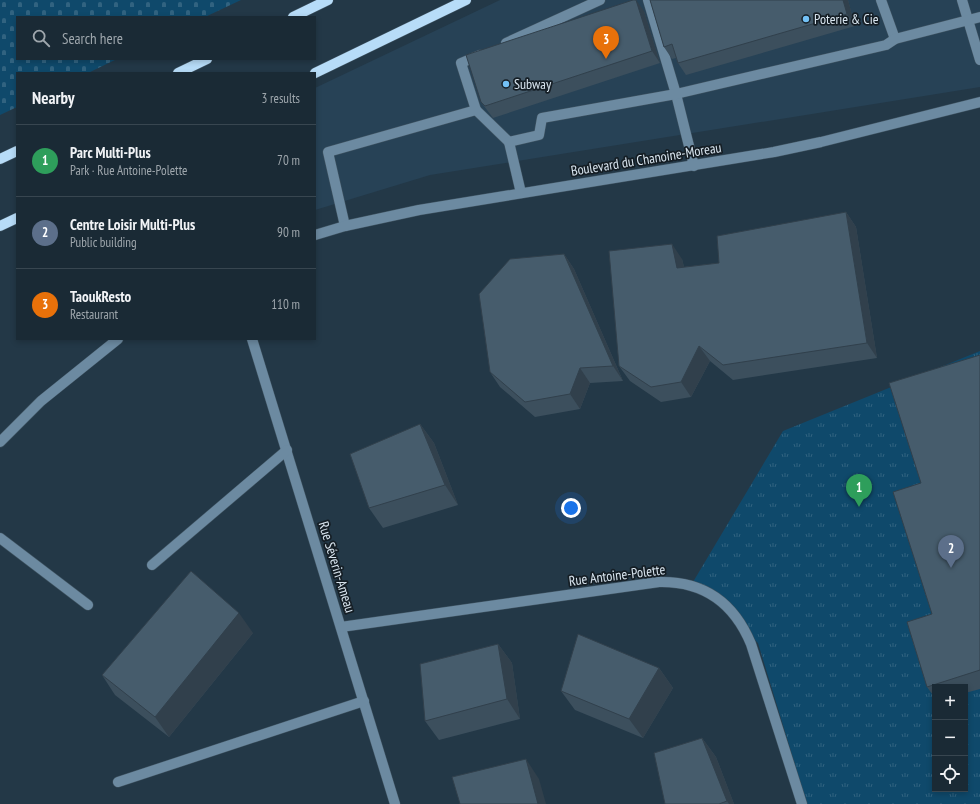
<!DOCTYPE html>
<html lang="en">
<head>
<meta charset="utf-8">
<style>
	:root { --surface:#1a2a35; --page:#23323d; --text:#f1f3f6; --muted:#9fa7ad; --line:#384650; --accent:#73c1f6 }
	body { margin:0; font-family:"PT Sans Narrow",sans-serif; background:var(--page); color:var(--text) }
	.controls { position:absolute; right:12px; bottom:12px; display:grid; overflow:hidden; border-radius:0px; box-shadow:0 2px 6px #0003 }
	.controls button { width:36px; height:36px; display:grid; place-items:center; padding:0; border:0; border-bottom:1px solid var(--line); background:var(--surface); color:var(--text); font:20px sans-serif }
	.you { position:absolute; left:571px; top:508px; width:14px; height:14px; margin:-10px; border:3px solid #fff; border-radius:50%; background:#1a73e8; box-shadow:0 0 0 6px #1a73e833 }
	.badge { display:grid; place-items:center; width:26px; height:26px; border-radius:50%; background:var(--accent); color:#fff; font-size:13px; font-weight:700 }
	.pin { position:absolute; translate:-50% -33px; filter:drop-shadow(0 1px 2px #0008) }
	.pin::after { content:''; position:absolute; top:21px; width:14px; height:12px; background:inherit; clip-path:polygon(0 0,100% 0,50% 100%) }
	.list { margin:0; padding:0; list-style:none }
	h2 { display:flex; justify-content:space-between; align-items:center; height:52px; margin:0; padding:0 16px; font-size:17px }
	h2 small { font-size:13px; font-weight:400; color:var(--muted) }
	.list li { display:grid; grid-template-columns:26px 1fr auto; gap:12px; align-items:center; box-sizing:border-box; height:72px; padding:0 16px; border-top:1px solid var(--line) }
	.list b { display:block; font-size:15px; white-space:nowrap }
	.list p { margin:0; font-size:13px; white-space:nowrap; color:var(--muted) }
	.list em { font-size:13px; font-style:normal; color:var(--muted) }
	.icon { flex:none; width:22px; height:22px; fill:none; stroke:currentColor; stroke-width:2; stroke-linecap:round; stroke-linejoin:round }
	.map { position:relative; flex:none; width:980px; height:804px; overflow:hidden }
	.search { position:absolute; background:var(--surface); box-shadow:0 2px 6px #0003; left:16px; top:16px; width:300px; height:44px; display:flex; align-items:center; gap:10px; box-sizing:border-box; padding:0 14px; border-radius:0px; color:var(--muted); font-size:15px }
	.panel { position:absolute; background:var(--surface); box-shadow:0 2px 6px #0003; left:16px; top:72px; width:300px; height:268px; border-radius:0px }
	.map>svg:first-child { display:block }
	.built { fill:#274256 }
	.cemetery { fill:url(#cemetery-stones) }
	.park { fill:url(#park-tufts); fill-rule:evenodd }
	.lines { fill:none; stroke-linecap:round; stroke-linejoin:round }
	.minor-casing { stroke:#405462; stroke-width:11 }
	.major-casing { stroke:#405462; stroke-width:11 }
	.minor { stroke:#6c8aa1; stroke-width:10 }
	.major { stroke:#b7dcf8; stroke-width:10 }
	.wall { fill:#3c4f5d }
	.shaded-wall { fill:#31404c }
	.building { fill:#465c6c; stroke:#31404c }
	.poi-dot { fill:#73c1f6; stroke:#151e25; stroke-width:1.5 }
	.labels { text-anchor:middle; stroke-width:3.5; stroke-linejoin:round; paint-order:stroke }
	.poi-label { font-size:14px; fill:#d9e5ef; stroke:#151e25; text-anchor:start }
	.street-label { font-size:14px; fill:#d9e5ef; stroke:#151e25 }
</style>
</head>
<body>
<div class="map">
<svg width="980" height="804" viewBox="0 0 980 804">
	<defs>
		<pattern id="cemetery-stones" width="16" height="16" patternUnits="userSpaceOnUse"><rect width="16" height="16" fill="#0f496b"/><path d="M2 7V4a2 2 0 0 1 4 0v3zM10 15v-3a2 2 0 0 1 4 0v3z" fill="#316380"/></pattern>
		<pattern id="park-tufts" width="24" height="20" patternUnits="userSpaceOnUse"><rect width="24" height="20" fill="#0f496b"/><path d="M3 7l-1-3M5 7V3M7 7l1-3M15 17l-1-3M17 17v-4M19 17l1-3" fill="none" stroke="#316380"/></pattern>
	</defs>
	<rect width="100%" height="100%" fill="#233847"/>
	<path class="built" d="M 500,0 L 980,0 L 980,87 L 430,175 L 315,210 L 315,88 Z"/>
	<path class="cemetery" d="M 0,0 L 241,0 L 205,17 L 17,17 L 17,59 L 117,59 L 88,73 L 17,73 L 17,107 L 0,115 Z"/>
	<path class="park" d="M 980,351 L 980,804 L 807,804 L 758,643 L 693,582 L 783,431 ZM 935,687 L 965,687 L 965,789 L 935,789 Z"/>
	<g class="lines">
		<g class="minor-casing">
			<g id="minor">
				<path d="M 648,0 L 676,94 L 694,166"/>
				<path d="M 881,0 L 895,39"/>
				<path d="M 962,0 L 980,60"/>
				<path d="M 506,43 L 600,0"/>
				<path d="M 476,110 L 509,142 L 521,193"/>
				<path d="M 509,142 L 539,135 L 542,118 L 676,94 L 886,45 L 895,39 L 980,17"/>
				<path d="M 345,226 L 328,152 L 476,110 L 461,63 L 480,55"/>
				<path d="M 315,235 L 345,226 L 419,210 L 774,152 L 821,142 L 980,102"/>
				<path d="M 252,339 L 395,804"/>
				<path d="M 0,442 L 41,401 L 118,339"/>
				<path d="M 0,538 L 88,605"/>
				<path d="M 152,565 L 287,450"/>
				<path d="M 341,627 L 659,582 C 704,581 734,603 751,644 L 802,804"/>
				<path d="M 118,782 L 364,701"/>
			</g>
		</g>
		<g class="major-casing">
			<g id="major">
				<path d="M 293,17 L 328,0"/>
				<path d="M 178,73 L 207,59"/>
				<path d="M 315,73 L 466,0"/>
				<path d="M 0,159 L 17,151"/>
				<path d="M 0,226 L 17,218"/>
			</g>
		</g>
		<use href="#minor" class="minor"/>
		<use href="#major" class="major"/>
	</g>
	<g class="wall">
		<path d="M 650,0 L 848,0 L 855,26 L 686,75 L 678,63 L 676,58 L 672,59 L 664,47 Z"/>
		<path d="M 644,11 L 660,63 L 493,118 L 481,102 Z"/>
		<path d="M 846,212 L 856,227 L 877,358 L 733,380 L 710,361 L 691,397 L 661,402 L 630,381 L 619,366 L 682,259 L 684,267 L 719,263 Z"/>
		<path d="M 564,254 L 574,269 L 623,381 L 590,383 L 580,409 L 535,417 L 500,387 L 490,372 Z"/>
		<path d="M 980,355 L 980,689 L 965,693 L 965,687 L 935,687 L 935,698 L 927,687 L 932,614 L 921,483 Z"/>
		<path d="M 420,424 L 434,443 L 458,505 L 383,528 L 369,508 Z"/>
		<path d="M 253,633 L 169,737 L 115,695 L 102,675 Z"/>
		<path d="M 498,644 L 512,663 L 520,719 L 439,740 L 425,721 Z"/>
		<path d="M 659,668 L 673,688 L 643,738 L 575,710 L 561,691 Z"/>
		<path d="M 702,738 L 716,757 L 734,804 L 665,804 Z"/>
	</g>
	<g class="shaded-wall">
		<path d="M 636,0 L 644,11 L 660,63 L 652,51 Z"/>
		<path d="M 843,0 L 848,0 L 855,26 L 847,14 Z"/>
		<path d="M 846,212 L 856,227 L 877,358 L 867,343 Z"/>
		<path d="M 672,244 L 682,259 L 688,283 L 677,268 Z"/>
		<path d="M 564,254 L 574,269 L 623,381 L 613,366 Z"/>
		<path d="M 699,346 L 710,361 L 691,397 L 681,382 Z"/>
		<path d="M 580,368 L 590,383 L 580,409 L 570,394 Z"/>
		<path d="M 420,424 L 434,443 L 458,505 L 445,485 Z"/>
		<path d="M 239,613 L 253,633 L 169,737 L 155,717 Z"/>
		<path d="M 498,644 L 512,663 L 520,719 L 507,699 Z"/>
		<path d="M 659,668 L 673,688 L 643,738 L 629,719 Z"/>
		<path d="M 702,738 L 716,757 L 734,804 L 729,804 L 727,801 Z"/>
		<path d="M 526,759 L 539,779 L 546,804 L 538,804 Z"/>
	</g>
	<g class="building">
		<path d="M 633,0 L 636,0 L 652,51 L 485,106 L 481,102 L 466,55 Z"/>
		<path d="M 650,0 L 843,0 L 847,14 L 678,63 L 672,44 L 664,47 Z"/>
		<path d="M 846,212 L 867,343 L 723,365 L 699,346 L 681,382 L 651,387 L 619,366 L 609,251 L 672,244 L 677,268 L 719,263 L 717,236 Z"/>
		<path d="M 564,254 L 613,366 L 580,368 L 570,394 L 525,402 L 490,372 L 479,294 L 510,259 Z"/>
		<path d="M 980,355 L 980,670 L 927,687 L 907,622 L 932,614 L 893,492 L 921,483 L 889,383 Z"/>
		<path d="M 420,424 L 445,485 L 369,508 L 350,454 Z"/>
		<path d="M 191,571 L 239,613 L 155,717 L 102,675 Z"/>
		<path d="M 578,634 L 659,668 L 629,719 L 561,691 Z"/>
		<path d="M 498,644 L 507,699 L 425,721 L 420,664 Z"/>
		<path d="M 702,738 L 727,801 L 719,804 L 665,804 L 654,753 Z"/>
		<path d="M 526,759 L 538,804 L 460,804 L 452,777 Z"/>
	</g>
	<g class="poi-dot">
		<circle cx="806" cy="19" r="4"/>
		<circle cx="506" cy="84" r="4"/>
	</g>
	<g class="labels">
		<g class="poi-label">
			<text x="814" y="24">Poterie &amp; Cie</text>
			<text x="514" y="89">Subway</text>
		</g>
		<g class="street-label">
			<text transform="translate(646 159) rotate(-9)" y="5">Boulevard du Chanoine-Moreau</text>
			<text transform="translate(337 567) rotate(73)" y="5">Rue Séverin-Ameau</text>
			<text transform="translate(617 575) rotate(-7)" y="5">Rue Antoine-Polette</text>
		</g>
	</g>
</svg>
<div class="controls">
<button>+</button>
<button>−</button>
<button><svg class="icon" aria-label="locate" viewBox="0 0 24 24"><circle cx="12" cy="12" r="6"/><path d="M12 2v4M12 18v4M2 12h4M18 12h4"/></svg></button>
</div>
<div class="you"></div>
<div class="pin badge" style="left:859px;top:507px;background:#2e9e5b">1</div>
<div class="pin badge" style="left:951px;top:568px;background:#5c6f8a">2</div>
<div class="pin badge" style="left:606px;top:59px;background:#e8710a">3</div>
<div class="search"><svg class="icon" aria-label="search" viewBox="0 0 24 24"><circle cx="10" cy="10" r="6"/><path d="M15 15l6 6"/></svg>Search here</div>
<section class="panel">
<h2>Nearby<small>3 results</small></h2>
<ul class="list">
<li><span class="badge" style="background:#2e9e5b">1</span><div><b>Parc Multi-Plus</b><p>Park · Rue Antoine-Polette</p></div><em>70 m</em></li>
<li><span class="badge" style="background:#5c6f8a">2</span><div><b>Centre Loisir Multi-Plus</b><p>Public building</p></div><em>90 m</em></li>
<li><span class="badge" style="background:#e8710a">3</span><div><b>TaoukResto</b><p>Restaurant</p></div><em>110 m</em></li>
</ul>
</section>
</div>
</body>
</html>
